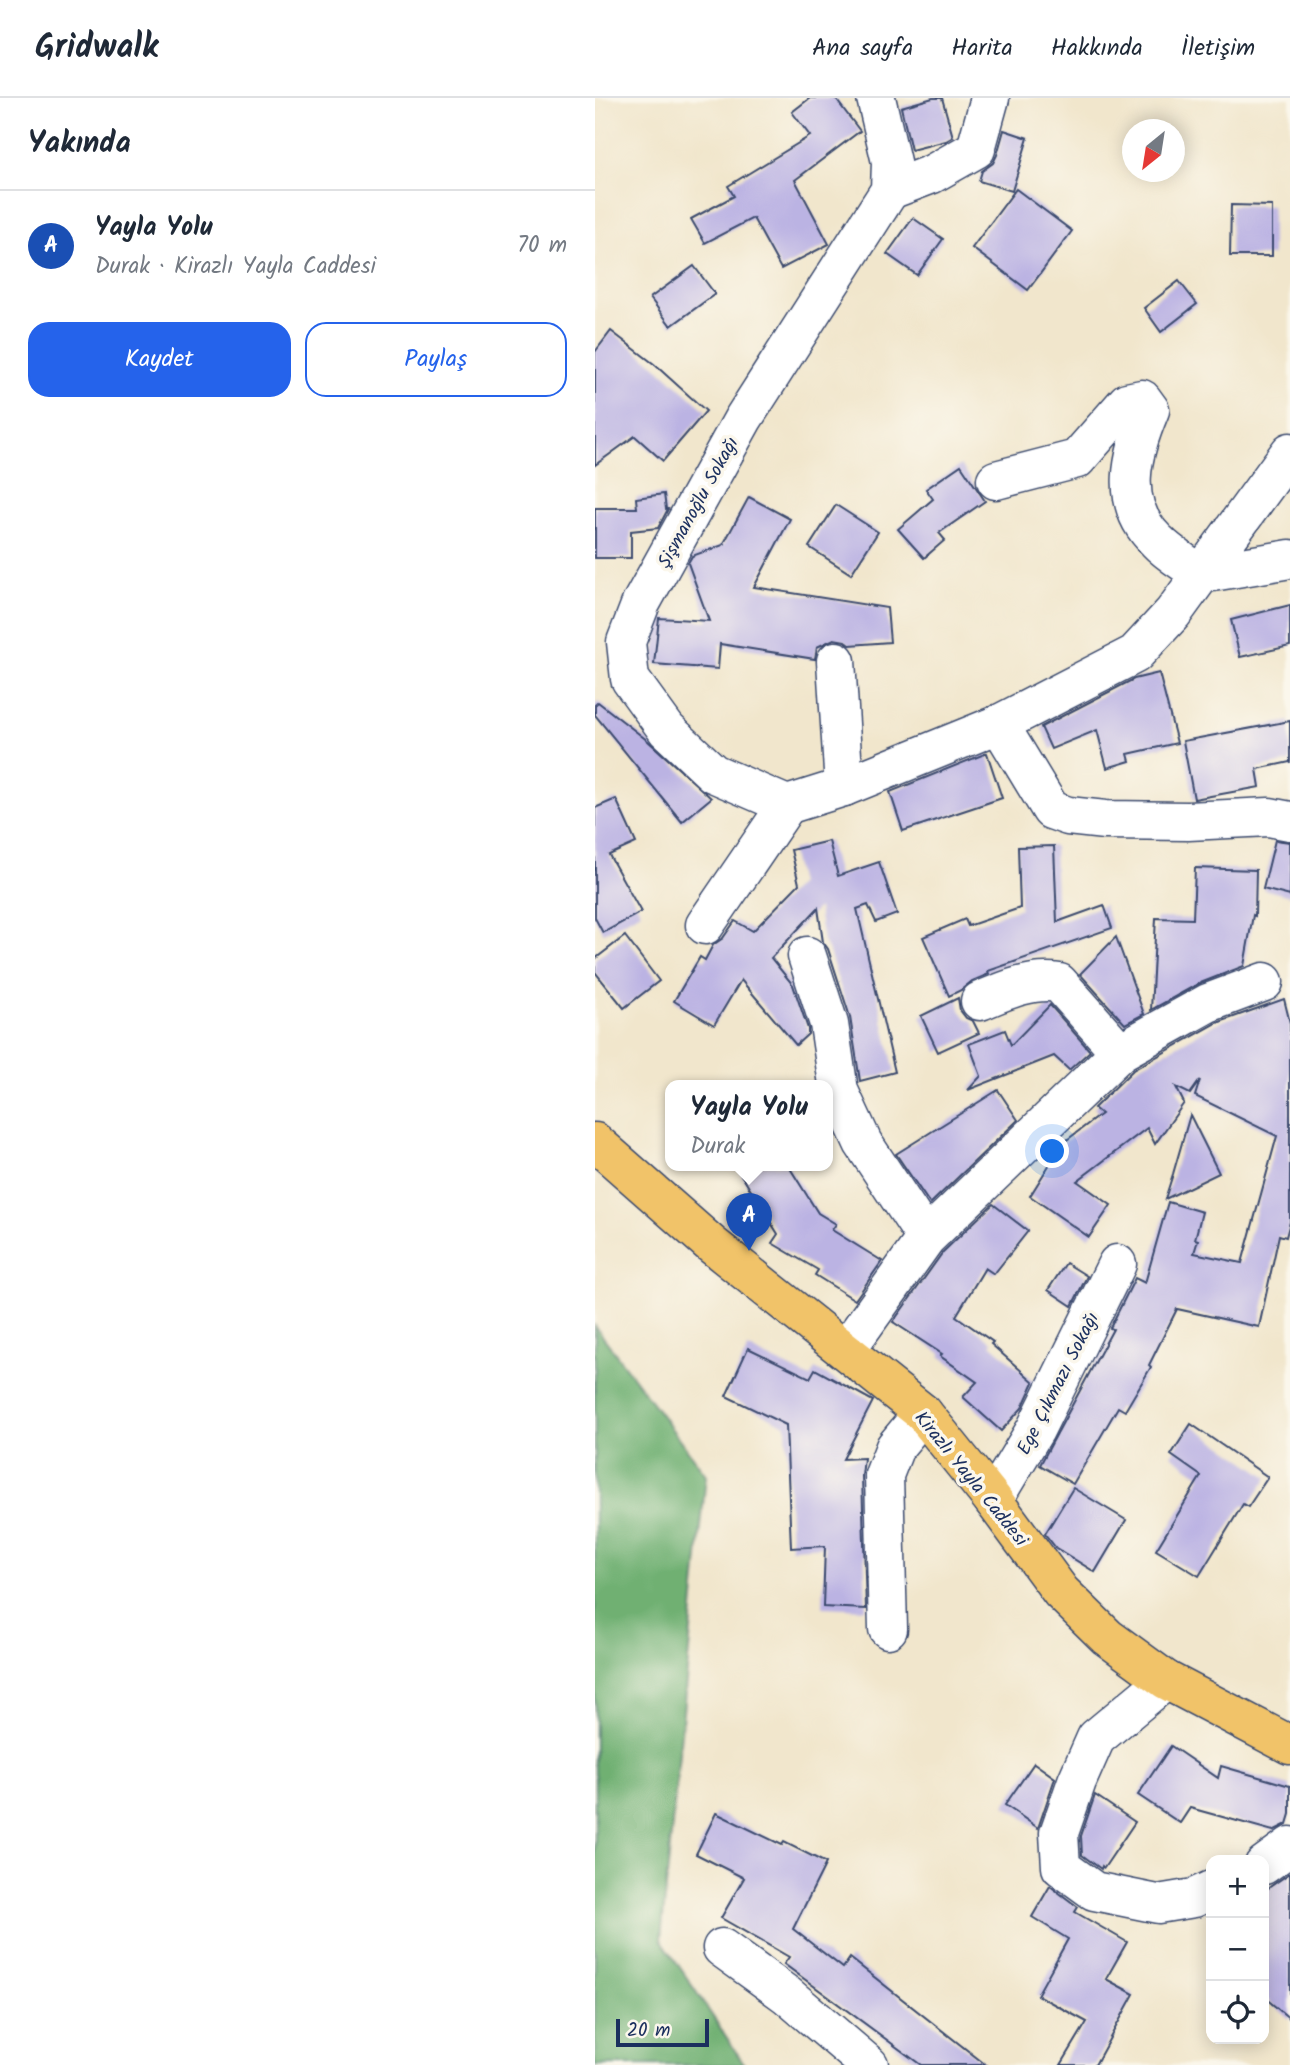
<!DOCTYPE html>
<html lang="tr">
<head>
<meta charset="utf-8">
<style>
	:root { --surface:#fff; --page:#f2f2f3; --text:#1f2937; --muted:#747a83; --line:#e0e1e3; --accent:#2563eb }
	body { margin:0; font-family:Kalam,sans-serif; background:var(--page); color:var(--text) }
	.controls { position:absolute; right:21px; bottom:21px; display:grid; overflow:hidden; border-radius:14px; box-shadow:0 4px 18px #0003 }
	.controls button { width:63px; height:63px; display:grid; place-items:center; padding:0; border:0; border-bottom:2px solid var(--line); background:var(--surface); color:var(--text); font:35px sans-serif }
	.compass { position:absolute; left:527px; top:21px; width:63px; height:63px; border-radius:50%; background:var(--surface); box-shadow:0 4px 18px #0003; rotate:210deg }
	.scale { position:absolute; left:21px; bottom:18px; width:93px; box-sizing:border-box; padding-left:7px; border:4px solid #1b2f5e; border-top:0; font-size:19px; line-height:24px; white-space:nowrap; color:#1b2f5e; -webkit-text-stroke:5px #fbf7ec; paint-order:stroke }
	.you { position:absolute; left:458px; top:1054px; width:24px; height:24px; margin:-18px; border:5px solid #fff; border-radius:50%; background:#1a73e8; box-shadow:0 0 0 10px #1a73e833 }
	.badge { display:grid; place-items:center; width:46px; height:46px; border-radius:50%; background:var(--accent); color:#fff; font-size:23px; font-weight:700 }
	.pin { position:absolute; translate:-50% -58px; filter:drop-shadow(0 2px 4px #0008) }
	.pin::after { content:''; position:absolute; top:37px; width:24px; height:21px; background:inherit; clip-path:polygon(0 0,100% 0,50% 100%) }
	.popup { position:absolute; left:70px; top:982px; width:168px; height:91px; box-sizing:border-box; display:grid; place-content:center; border-radius:14px; background:var(--surface); filter:drop-shadow(0 2px 5px #0005); font-size:23px; white-space:nowrap; color:var(--muted) }
	.popup b { font-size:26px; color:var(--text) }
	.popup::after { content:''; position:absolute; left:50%; top:100%; margin-left:-14px; border:14px solid transparent; border-top-color:var(--surface) }
	.list { margin:0; padding:0; list-style:none }
	h2 { display:flex; justify-content:space-between; align-items:center; height:91px; margin:0; padding:0 28px; font-size:30px }
	h2 small { font-size:23px; font-weight:400; color:var(--muted) }
	.list li { display:grid; grid-template-columns:46px 1fr auto; gap:21px; align-items:center; box-sizing:border-box; height:112px; padding:0 28px; border-top:2px solid var(--line) }
	.list b { display:block; font-size:26px; white-space:nowrap }
	.list p { margin:0; font-size:23px; white-space:nowrap; color:var(--muted) }
	.list em { font-size:23px; font-style:normal; color:var(--muted) }
	.actions { display:flex; gap:14px; padding:21px 28px }
	.actions a { flex:1; padding:16px 0; border:2px solid var(--accent); border-radius:21px; text-align:center; font-size:24px; color:var(--accent) }
	.actions .main { background:var(--accent); color:#fff }
	.icon { flex:none; width:38px; height:38px; fill:none; stroke:currentColor; stroke-width:2; stroke-linecap:round; stroke-linejoin:round }
	.map { position:relative; flex:none; width:695px; height:1967px; overflow:hidden }
	header { display:flex; align-items:center; gap:42px; box-sizing:border-box; height:98px; padding:0 35px; background:var(--surface); border-bottom:2px solid var(--line) }
	header strong { font-size:33px }
	nav { display:flex; gap:38px; margin-inline-start:auto; font-size:24px }
	main { display:flex }
	aside { flex:1; background:var(--surface) }
	.map>svg:first-child { display:block }
	.forest { fill:#70b072; stroke:#467068; stroke-width:2 }
	.building { fill:#bbb3e3 }
	.lines { fill:none; stroke-linecap:round; stroke-linejoin:round }
	.minor-casing { stroke:#3b4a6e; stroke-width:41 }
	.major-casing { stroke:#3b4a6e; stroke-width:41 }
	.minor { stroke:#fff; stroke-width:38 }
	.major { stroke:#f1c369; stroke-width:38 }
	.labels { text-anchor:middle; stroke-width:7; stroke-linejoin:round; paint-order:stroke }
	.street-label { font-size:19px; fill:#1b2f5e; stroke:#fbf7ec }
</style>
</head>
<body>
<header>
<strong>Gridwalk</strong>
<nav><a>Ana sayfa</a><a>Harita</a><a>Hakkında</a><a>İletişim</a></nav>
</header>
<main>
<aside>
<h2>Yakında<small></small></h2>
<ul class="list">
<li><span class="badge" style="background:#1a4fb4">A</span><div><b>Yayla Yolu</b><p>Durak · Kirazlı Yayla Caddesi</p></div><em>70 m</em></li>
</ul>
<div class="actions"><a class="main">Kaydet</a><a>Paylaş</a></div>
</aside>
<div class="map">
<svg width="695" height="1967" viewBox="0 0 695 1967">
	<rect width="100%" height="100%" fill="#fbf7ec"/>
	<filter id="ink" filterUnits="userSpaceOnUse"><feTurbulence type="fractalNoise" baseFrequency=".0143" numOctaves="2"/><feDisplacementMap in="SourceGraphic" scale="14" xChannelSelector="R" yChannelSelector="G"/><feConvolveMatrix kernelMatrix="1 2 1 2 8 2 1 2 1" color-interpolation-filters="sRGB"/></filter>
	<filter id="wash" filterUnits="userSpaceOnUse"><feTurbulence type="fractalNoise" baseFrequency=".00686" numOctaves="4" result="noise"/><feDisplacementMap in="SourceGraphic" scale="28" xChannelSelector="R" yChannelSelector="G"/><feGaussianBlur stdDeviation="1.57" result="paint"/><feColorMatrix in="noise" values="0 0 0 0 0 0 0 0 0 0 0 0 0 0 0 0 0 1.4 0 .05"/><feComposite in="paint" operator="in"/></filter>
	<g filter="url(#wash)">
		<rect width="100%" height="100%" fill="#f1e6cc"/>
		<path class="forest" d="M 0,1228 L 111,1377 L 66,1841 L 150,1967 L 0,1967 Z"/>
		<g id="blocks">
			<g class="building">
				<path d="M 215,0 L 240,0 L 265,33 L 200,82 L 234,146 L 186,171 L 158,120 L 110,145 L 96,121 L 139,98 L 133,88 L 215,38 L 197,14 Z"/>
				<path d="M 338,0 L 347,0 L 358,39 L 351,43 L 316,52 L 306,9 Z"/>
				<path d="M 409,32 L 433,40 L 417,93 L 384,83 L 387,73 L 398,65 L 402,57 Z"/>
				<path d="M 421,91 L 477,133 L 433,192 L 377,150 Z"/>
				<path d="M 636,107 L 677,108 L 677,158 L 635,158 Z"/>
				<path d="M 318,120 L 348,141 L 322,177 L 292,156 Z"/>
				<path d="M 99,168 L 120,196 L 76,228 L 55,200 Z"/>
				<path d="M 584,183 L 602,206 L 566,234 L 549,210 Z"/>
				<path d="M 16,233 L 59,266 L 111,313 L 68,363 L 40,338 L 0,367 L 0,254 Z"/>
				<path d="M 366,367 L 390,403 L 344,435 L 350,442 L 329,460 L 303,431 L 338,401 L 331,391 Z"/>
				<path d="M 69,396 L 71,411 L 73,411 L 63,430 L 36,433 L 36,460 L 0,460 L 0,410 L 42,410 L 41,400 Z"/>
				<path d="M 154,399 L 195,421 L 159,489 L 292,510 L 295,544 L 255,547 L 250,543 L 239,541 L 222,549 L 220,561 L 125,546 L 123,571 L 59,566 L 64,520 L 114,523 L 93,465 L 97,458 L 128,447 Z"/>
				<path d="M 241,407 L 283,434 L 256,476 L 214,449 Z"/>
				<path d="M 695,507 L 695,548 L 645,559 L 636,522 Z"/>
				<path d="M 564,575 L 582,645 L 533,656 L 535,663 L 512,670 L 502,632 L 456,651 L 446,629 L 539,581 Z"/>
				<path d="M 3,604 L 53,643 L 116,700 L 87,724 L 0,617 L 0,607 Z"/>
				<path d="M 695,623 L 695,664 L 662,671 L 665,689 L 599,701 L 588,643 Z"/>
				<path d="M 392,655 L 407,700 L 308,733 L 295,694 Z"/>
				<path d="M 21,701 L 41,745 L 14,757 L 46,814 L 8,835 L 0,820 L 0,710 Z"/>
				<path d="M 680,742 L 695,744 L 695,798 L 668,791 Z"/>
				<path d="M 234,743 L 243,778 L 284,764 L 302,816 L 281,824 L 273,807 L 262,811 L 300,974 L 265,983 L 255,919 L 233,851 L 228,844 L 223,810 L 176,860 L 198,887 L 213,931 L 213,936 L 201,947 L 146,882 L 119,927 L 79,903 L 105,859 L 110,862 L 118,847 L 128,840 L 140,823 L 158,833 L 204,786 L 196,752 Z"/>
				<path d="M 459,748 L 462,824 L 509,807 L 517,830 L 393,873 L 394,876 L 377,883 L 366,892 L 354,898 L 328,839 L 370,821 L 373,828 L 425,810 L 423,749 Z"/>
				<path d="M 600,770 L 661,772 L 660,818 L 658,817 L 649,868 L 603,886 L 556,912 L 561,820 L 598,821 Z"/>
				<path d="M 30,838 L 64,883 L 29,910 L 0,874 L 0,861 Z"/>
				<path d="M 521,839 L 549,916 L 530,926 L 485,876 Z"/>
				<path d="M 363,900 L 365,912 L 371,920 L 378,923 L 384,935 L 343,954 L 326,918 Z"/>
				<path d="M 689,901 L 695,925 L 695,1124 L 691,1139 L 684,1137 L 664,1229 L 582,1211 L 554,1267 L 556,1269 L 530,1313 L 523,1309 L 478,1386 L 445,1367 L 518,1231 L 515,1230 L 540,1180 L 550,1185 L 573,1104 L 607,1114 L 600,1141 L 603,1142 L 599,1155 L 647,1165 L 682,1038 L 600,998 L 605,982 L 595,996 L 581,989 L 589,1005 L 560,1046 L 552,1030 L 482,1083 L 516,1107 L 494,1139 L 435,1098 L 468,1045 L 506,1016 L 499,1010 L 538,972 L 622,925 Z"/>
				<path d="M 455,907 L 495,953 L 474,972 L 459,958 L 373,992 L 386,978 L 374,946 L 410,932 L 416,947 Z"/>
				<path d="M 403,992 L 423,1022 L 335,1106 L 301,1056 Z"/>
				<path d="M 595,1017 L 624,1075 L 570,1101 L 578,1076 Z"/>
				<path d="M 140,1067 L 193,1067 L 223,1115 L 241,1126 L 237,1132 L 287,1163 L 260,1202 L 220,1177 L 223,1172 L 177,1145 L 183,1136 Z"/>
				<path d="M 398,1106 L 433,1133 L 399,1176 L 390,1170 L 361,1218 L 398,1244 L 396,1246 L 439,1284 L 427,1310 L 406,1333 L 368,1299 L 382,1284 L 345,1258 L 347,1256 L 298,1224 L 348,1154 Z"/>
				<path d="M 471,1165 L 492,1178 L 477,1208 L 453,1192 Z"/>
				<path d="M 153,1250 L 215,1280 L 220,1271 L 278,1303 L 248,1361 L 269,1360 L 267,1378 L 271,1511 L 228,1509 L 230,1448 L 196,1450 L 191,1327 L 131,1298 Z"/>
				<path d="M 596,1326 L 673,1379 L 653,1409 L 648,1406 L 604,1478 L 561,1452 L 606,1378 L 576,1357 Z"/>
				<path d="M 478,1390 L 531,1422 L 500,1474 L 461,1450 L 450,1436 Z"/>
				<path d="M 576,1648 L 623,1680 L 626,1668 L 695,1688 L 695,1716 L 692,1726 L 678,1733 L 595,1710 L 585,1725 L 543,1697 Z"/>
				<path d="M 439,1665 L 460,1680 L 443,1730 L 410,1707 Z"/>
				<path d="M 500,1697 L 540,1724 L 509,1770 L 507,1768 L 506,1771 L 487,1757 L 486,1738 Z"/>
				<path d="M 121,1715 L 187,1747 L 189,1744 L 231,1765 L 198,1831 L 248,1870 L 255,1860 L 391,1967 L 326,1967 L 189,1866 L 194,1859 L 126,1820 L 149,1780 L 101,1756 Z"/>
				<path d="M 695,1775 L 695,1921 L 669,1899 L 669,1793 Z"/>
				<path d="M 455,1788 L 483,1809 L 480,1814 L 532,1844 L 511,1881 L 539,1896 L 500,1967 L 466,1967 L 492,1924 L 442,1897 L 473,1841 L 437,1819 Z"/>
			</g>
		</g>
	</g>
	<g filter="url(#ink)">
		<use href="#blocks" fill-opacity="0" stroke="#3b4a6e" stroke-width="2"/>
		<g class="lines">
			<g class="minor-casing">
				<g id="minor">
					<path d="M 281,0 L 296,64 L 295,92 L 148,321 L 46,505 L 31,544 L 35,581 L 72,632 L 118,675 L 192,707 L 249,689 L 404,626 L 540,556 L 578,515 L 695,354"/>
					<path d="M 295,92 L 337,76 L 381,51 L 395,0"/>
					<path d="M 401,382 L 482,361 L 532,304 L 547,301 L 555,312 C 537,355 522,405 562,443 C 574,456 591,465 605,476 L 695,461"/>
					<path d="M 241,563 L 249,689"/>
					<path d="M 404,626 L 456,712 L 473,718 L 510,722 L 593,723 L 674,719 L 695,723"/>
					<path d="M 110,827 L 192,707"/>
					<path d="M 212,858 L 234,926 L 244,993 L 268,1045 L 331,1140"/>
					<path d="M 385,903 C 409,893 437,880 464,885 L 525,954"/>
					<path d="M 251,1252 L 331,1140 L 525,954 L 613,905 L 669,884"/>
					<path d="M 398,1402 L 440,1332 L 522,1166"/>
					<path d="M 293,1531 L 289,1377 L 300,1349 L 328,1315"/>
					<path d="M 571,1582 L 501,1640 L 482,1683 L 464,1735 L 466,1769 L 499,1793 L 563,1806 L 599,1800 L 616,1792"/>
					<path d="M 669,1767 L 695,1748"/>
					<path d="M 127,1850 L 192,1897 L 274,1967"/>
				</g>
			</g>
			<g class="major-casing">
				<path id="major" d="M 0,1044 L 116,1146 L 328,1315 L 398,1402 L 466,1494 L 512,1539 L 571,1582 L 695,1647"/>
			</g>
			<use href="#minor" class="minor"/>
			<use href="#major" class="major"/>
		</g>
	</g>
	<g class="labels">
		<g class="street-label">
			<text transform="translate(102 404) rotate(-61)" y="7">Şişmanoğlu Sokağı</text>
			<text transform="translate(462 1285) rotate(-63)" y="7">Ege Çıkmazı Sokağı</text>
			<text transform="translate(377 1380) rotate(51)" y="7">Kirazlı Yayla Caddesi</text>
		</g>
	</g>
</svg>
<div class="controls">
<button>+</button>
<button>−</button>
<button><svg class="icon" aria-label="locate" viewBox="0 0 24 24"><circle cx="12" cy="12" r="6"/><path d="M12 2v4M12 18v4M2 12h4M18 12h4"/></svg></button>
</div>
<svg class="compass" viewBox="-18 -18 36 36"><path d="M0-13l5 13h-10z" fill="#e53935"/><path d="M0 13l5-13h-10z" fill="#747a83"/></svg>
<div class="scale">20 m</div>
<div class="you"></div>
<div class="pin badge" style="left:154px;top:1153px;background:#1a4fb4">A</div>
<div class="popup"><b>Yayla Yolu</b>Durak</div>
</div>
</main>
</body>
</html>
